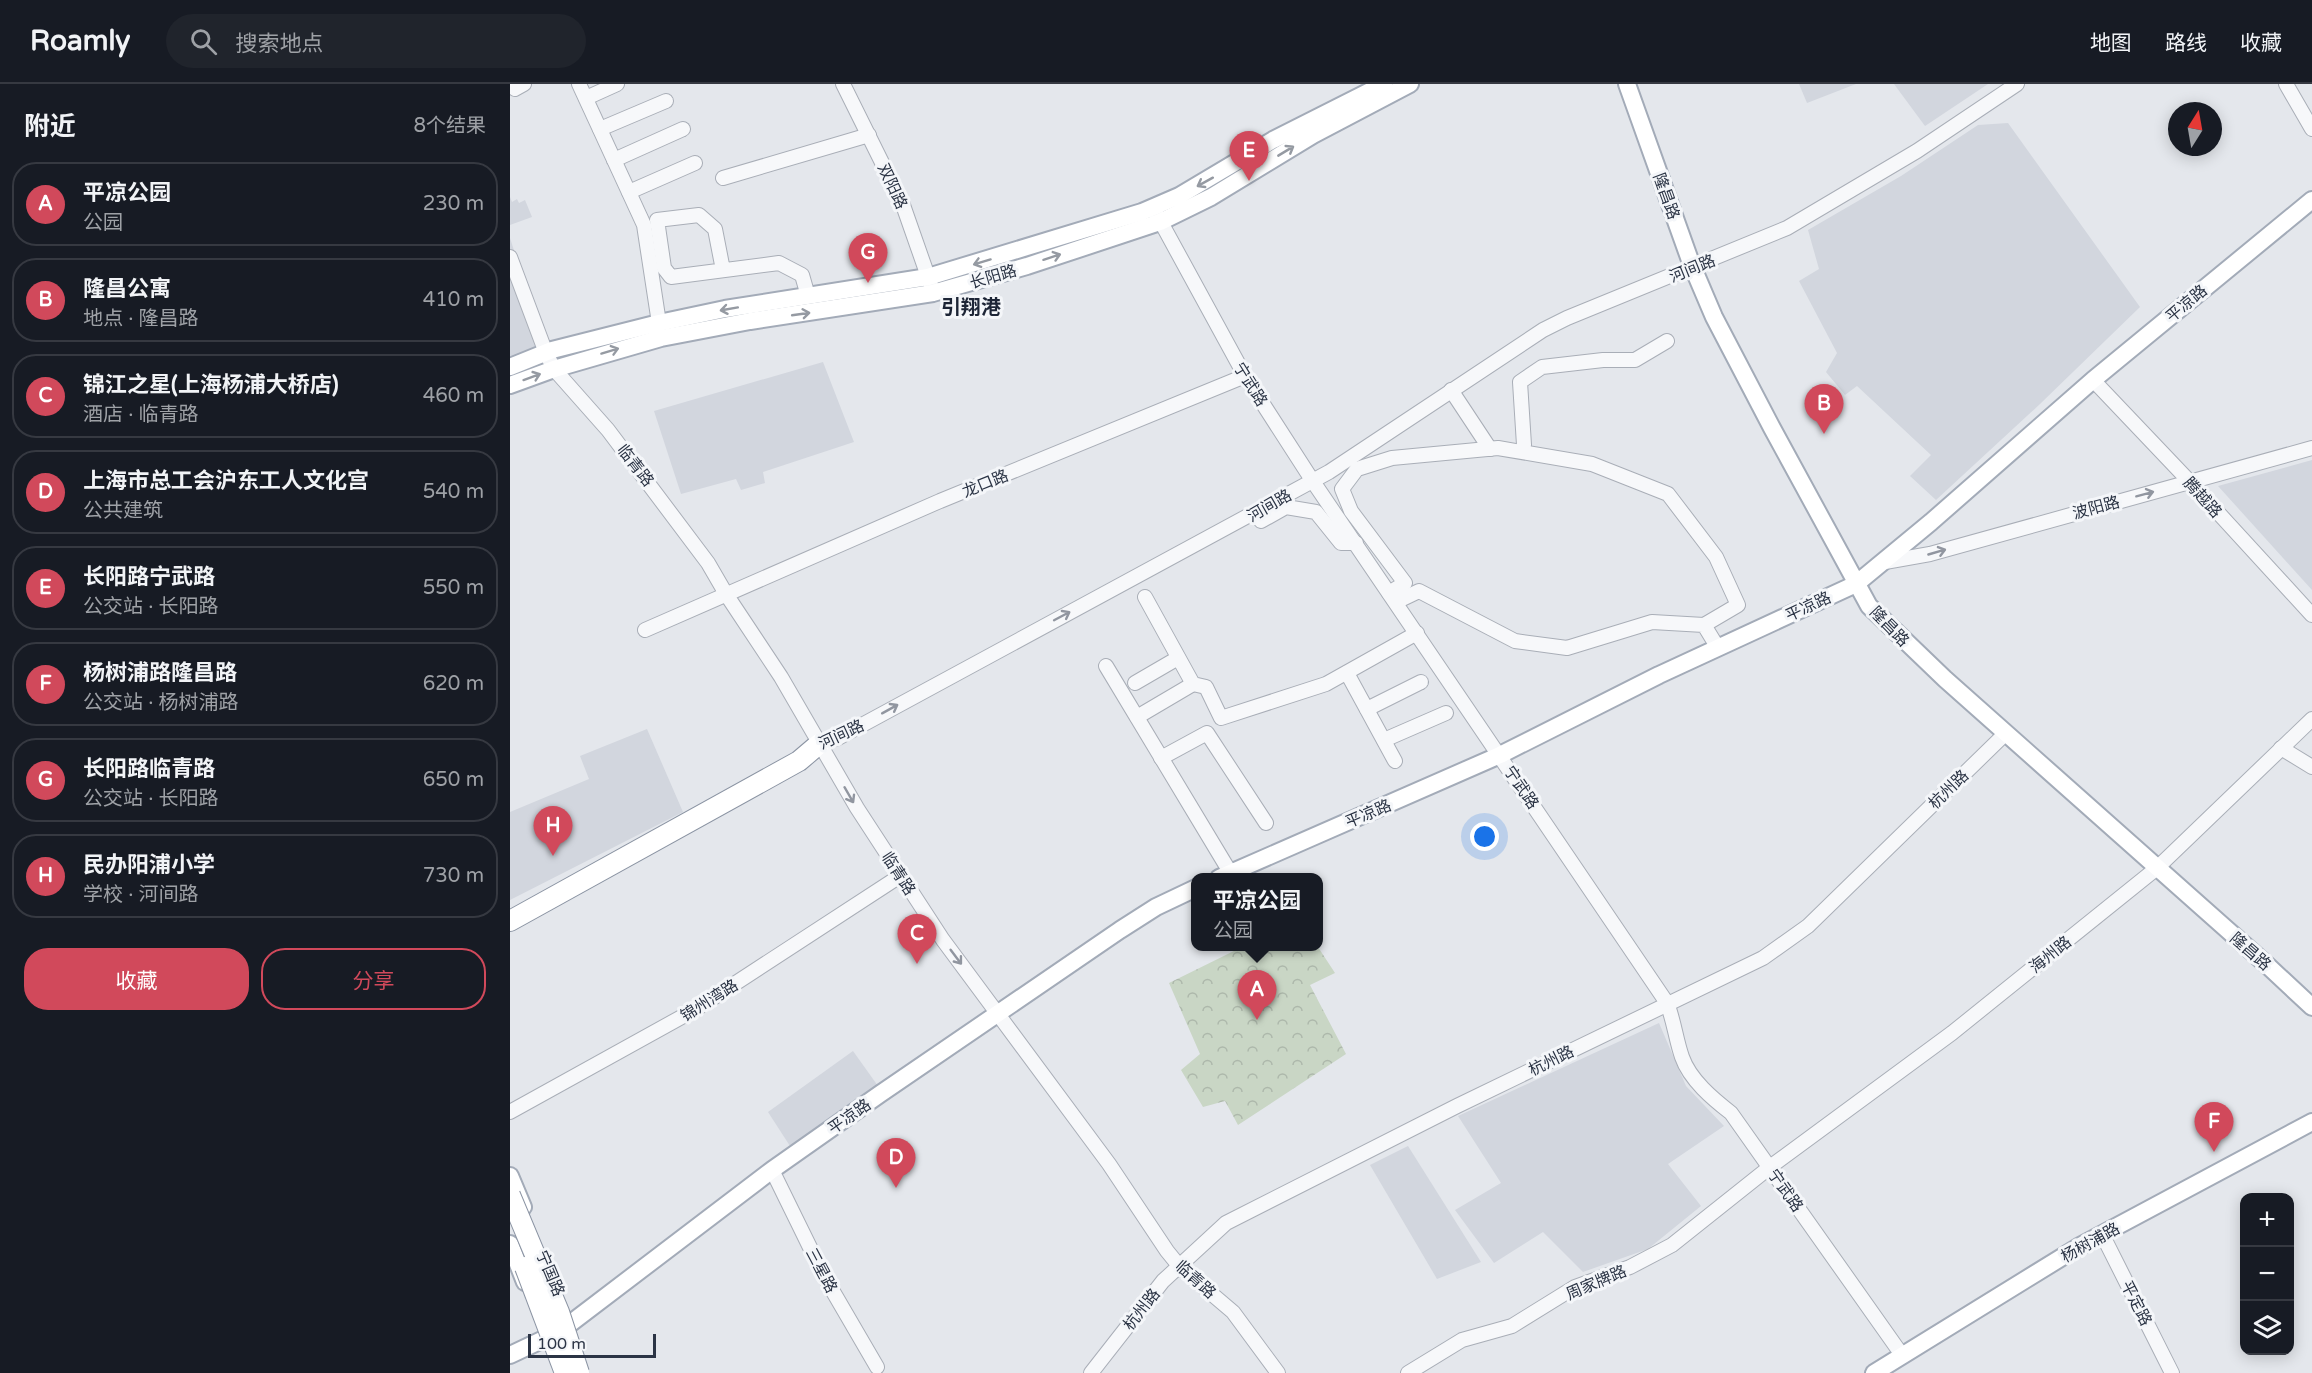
<!DOCTYPE html>
<html lang="zh">
<head>
<meta charset="utf-8">
<style>
	:root { --surface:#171b24; --page:#20242c; --text:#f1f3f6; --muted:#9ea1a6; --line:#363941; --accent:#d1495b }
	body { margin:0; font-family:"Varela Round","Noto Sans SC",sans-serif; background:var(--page); color:var(--text) }
	.controls { position:absolute; right:18px; bottom:18px; display:grid; overflow:hidden; border-radius:12px; box-shadow:0 3px 15px #0003 }
	.controls button { width:54px; height:54px; display:grid; place-items:center; padding:0; border:0; border-bottom:2px solid var(--line); background:var(--surface); color:var(--text); font:30px sans-serif }
	.compass { position:absolute; left:1658px; top:18px; width:54px; height:54px; border-radius:50%; background:var(--surface); box-shadow:0 3px 15px #0003; rotate:11deg }
	.scale { position:absolute; left:18px; bottom:15px; width:128px; box-sizing:border-box; padding-left:6px; border:3px solid #2b3445; border-top:0; font-size:16px; line-height:21px; white-space:nowrap; color:#2b3445; -webkit-text-stroke:4px #f4f6f9; paint-order:stroke }
	.you { position:absolute; left:975px; top:753px; width:21px; height:21px; margin:-15px; border:4px solid #fff; border-radius:50%; background:#1a73e8; box-shadow:0 0 0 9px #1a73e833 }
	.badge { display:grid; place-items:center; width:39px; height:39px; border-radius:50%; background:var(--accent); color:#fff; font-size:20px; font-weight:700 }
	.pin { position:absolute; translate:-50% -50px; filter:drop-shadow(0 2px 3px #0008) }
	.pin::after { content:''; position:absolute; top:32px; width:21px; height:18px; background:inherit; clip-path:polygon(0 0,100% 0,50% 100%) }
	.popup { position:absolute; left:681px; top:789px; width:132px; height:78px; box-sizing:border-box; display:grid; place-content:center; border-radius:12px; background:var(--surface); filter:drop-shadow(0 2px 4px #0005); font-size:20px; white-space:nowrap; color:var(--muted) }
	.popup b { font-size:22px; color:var(--text) }
	.popup::after { content:''; position:absolute; left:50%; top:100%; margin-left:-12px; border:12px solid transparent; border-top-color:var(--surface) }
	.list { margin:0; padding:0; list-style:none }
	h2 { display:flex; justify-content:space-between; align-items:center; height:78px; margin:0; padding:0 24px; font-size:26px }
	h2 small { font-size:20px; font-weight:400; color:var(--muted) }
	.list li { display:grid; grid-template-columns:39px 1fr auto; gap:18px; align-items:center; box-sizing:border-box; height:84px; margin:0 12px 12px; padding:0 12px; border:2px solid var(--line); border-radius:24px }
	.list b { display:block; font-size:22px; white-space:nowrap }
	.list p { margin:0; font-size:20px; white-space:nowrap; color:var(--muted) }
	.list em { font-size:20px; font-style:normal; color:var(--muted) }
	.actions { display:flex; gap:12px; padding:18px 24px }
	.actions a { flex:1; padding:14px 0; border:2px solid var(--accent); border-radius:24px; text-align:center; font-size:21px; color:var(--accent) }
	.actions .main { background:var(--accent); color:#fff }
	.icon { flex:none; width:33px; height:33px; fill:none; stroke:currentColor; stroke-width:2; stroke-linecap:round; stroke-linejoin:round }
	.map { position:relative; flex:none; width:1802px; height:1289px; overflow:hidden }
	header { display:flex; align-items:center; gap:36px; box-sizing:border-box; height:84px; padding:0 30px; background:var(--surface); border-bottom:2px solid var(--line) }
	header strong { font-size:28px }
	nav { display:flex; gap:33px; margin-inline-start:auto; font-size:21px }
	.search { width:420px; height:54px; background:var(--page); display:flex; align-items:center; gap:15px; box-sizing:border-box; padding:0 21px; border-radius:33px; color:var(--muted); font-size:22px }
	main { display:flex }
	aside { flex:1; background:var(--surface) }
	.map>svg:first-child { display:block }
	.built { fill:#d2d6de }
	.forest { fill:url(#forest-crowns) }
	.lines { fill:none; stroke-linecap:round; stroke-linejoin:round }
	.minor-casing { stroke:#a9aeb7; stroke-width:16 }
	.major-casing { stroke:#a3abb8; stroke-width:20 }
	.highway-casing { stroke:#8b94a3; stroke-width:22 }
	.minor { stroke:#f7f8fa; stroke-width:14 }
	.major { stroke:#fff; stroke-width:16 }
	.highway { stroke:#fff; stroke-width:20 }
	.highway-bridge-casing { stroke:#8b94a3; stroke-width:22; stroke-linecap:butt }
	.highway-bridge { stroke:#fff; stroke-width:20 }
	.oneway { stroke:#959aa2 }
	.oneway2 { stroke:#9196a0 }
	.labels { text-anchor:middle; stroke-width:6; stroke-linejoin:round; paint-order:stroke }
	.street-label { font-size:16px; fill:#2b3445; stroke:#f4f6f9 }
	.quarter-label { font-size:20px; font-weight:bold; fill:#1d2536; stroke:#f4f6f9 }
</style>
</head>
<body>
<header>
<strong>Roamly</strong>
<div class="search"><svg class="icon" aria-label="search" viewBox="0 0 24 24"><circle cx="10" cy="10" r="6"/><path d="M15 15l6 6"/></svg>搜索地点</div>
<nav><a>地图</a><a>路线</a><a>收藏</a></nav>
</header>
<main>
<aside>
<h2>附近<small>8个结果</small></h2>
<ul class="list">
<li><span class="badge">A</span><div><b>平凉公园</b><p>公园</p></div><em>230 m</em></li>
<li><span class="badge">B</span><div><b>隆昌公寓</b><p>地点 · 隆昌路</p></div><em>410 m</em></li>
<li><span class="badge">C</span><div><b>锦江之星(上海杨浦大桥店)</b><p>酒店 · 临青路</p></div><em>460 m</em></li>
<li><span class="badge">D</span><div><b>上海市总工会沪东工人文化宫</b><p>公共建筑</p></div><em>540 m</em></li>
<li><span class="badge">E</span><div><b>长阳路宁武路</b><p>公交站 · 长阳路</p></div><em>550 m</em></li>
<li><span class="badge">F</span><div><b>杨树浦路隆昌路</b><p>公交站 · 杨树浦路</p></div><em>620 m</em></li>
<li><span class="badge">G</span><div><b>长阳路临青路</b><p>公交站 · 长阳路</p></div><em>650 m</em></li>
<li><span class="badge">H</span><div><b>民办阳浦小学</b><p>学校 · 河间路</p></div><em>730 m</em></li>
</ul>
<div class="actions"><a class="main">收藏</a><a>分享</a></div>
</aside>
<div class="map">
<svg width="1802" height="1289" viewBox="0 0 1802 1289">
	<defs>
		<pattern id="forest-crowns" width="20" height="18" patternUnits="userSpaceOnUse" patternTransform="scale(1.5)"><rect width="20" height="18" fill="#c9d6c5"/><path d="M2 6a3 3 0 1 1 6 0M12 15a3 3 0 1 1 6 0" fill="none" stroke="#adb8ab"/></pattern>
	</defs>
	<rect width="100%" height="100%" fill="#e4e7ec"/>
	<g class="built">
		<path d="M 1289,0 L 1346,0 L 1297,19 Z"/>
		<path d="M 1384,0 L 1478,0 L 1415,42 Z"/>
		<path d="M 1498,39 L 1630,223 L 1530,320 L 1426,416 L 1400,392 L 1421,371 L 1347,302 L 1335,311 L 1316,288 L 1327,269 L 1289,197 L 1309,185 L 1298,146 L 1391,92 L 1468,41 Z"/>
		<path d="M 0,113 L 2,118 L 7,115 L 9,119 L 15,116 L 22,133 L 0,141 Z"/>
		<path d="M 0,154 L 35,262 L 0,274 Z"/>
		<path d="M 313,278 L 344,358 L 253,388 L 255,399 L 231,406 L 226,395 L 171,410 L 144,327 Z"/>
		<path d="M 1802,376 L 1802,506 L 1708,402 Z"/>
		<path d="M 137,645 L 173,728 L 0,816 L 0,728 L 79,695 L 70,672 Z"/>
		<path d="M 1149,939 L 1176,1002 L 1214,1042 L 1158,1080 L 1191,1122 L 1138,1165 L 1073,1188 L 1033,1148 L 984,1179 L 945,1126 L 991,1099 L 948,1032 Z"/>
		<path d="M 343,967 L 368,1002 L 280,1062 L 258,1028 Z"/>
		<path d="M 898,1062 L 971,1178 L 927,1195 L 860,1081 Z"/>
	</g>
	<path class="forest" d="M 732,863 L 808,863 L 825,889 L 800,901 L 836,970 L 728,1041 L 715,1017 L 693,1023 L 671,986 L 690,970 L 659,899 Z"/>
	<g class="lines">
		<g class="minor-casing">
			<g id="minor">
				<path d="M 3,0 L 5,5 L 14,0"/>
				<path d="M 69,0 L 134,141 L 149,239"/>
				<path d="M 333,0 L 393,121 L 421,201"/>
				<path d="M 1776,0 L 1802,45"/>
				<path d="M 76,14 L 107,0"/>
				<path d="M 90,45 L 156,17"/>
				<path d="M 104,76 L 173,45"/>
				<path d="M 213,94 L 359,51"/>
				<path d="M 119,108 L 185,79"/>
				<path d="M 646,129 L 735,292 L 802,396 L 1157,919 C 1164,937 1166,956 1172,973 C 1180,996 1203,1015 1221,1029 L 1392,1271"/>
				<path d="M 0,173 L 36,269 L 44,285 L 98,346 L 198,479 L 216,510 L 271,593 L 347,724 L 433,856 L 599,1080 L 657,1167 L 670,1183 L 723,1228 L 768,1289"/>
				<path d="M 213,186 L 205,145 L 189,131 L 147,136 L 154,184 L 161,193 L 269,179 L 292,191 L 298,212"/>
				<path d="M 1583,296 L 1680,398 L 1802,531"/>
				<path d="M 941,306 L 980,365"/>
				<path d="M 1014,361 L 1010,298 L 1032,283 L 1093,276 L 1125,276 L 1157,257"/>
				<path d="M 745,429 L 751,437 L 776,423 L 806,428 L 831,459 L 846,459"/>
				<path d="M 1375,478 L 1420,470 L 1802,364"/>
				<path d="M 879,509 L 895,499 L 841,427 L 832,405 L 847,385 L 882,374 L 988,364 L 1082,380 L 1158,410 L 1206,473 L 1228,521 L 1194,541"/>
				<path d="M 635,513 L 683,600 L 696,603 L 711,634 L 816,600 L 907,549"/>
				<path d="M 886,518 L 909,507 L 1005,557 L 1057,564 L 1142,538 L 1194,541 L 1208,564"/>
				<path d="M 135,546 L 430,417 L 735,292"/>
				<path d="M 596,582 L 720,788"/>
				<path d="M 837,589 L 885,677"/>
				<path d="M 625,599 L 668,574"/>
				<path d="M 857,625 L 911,598"/>
				<path d="M 627,633 L 683,600"/>
				<path d="M 874,656 L 936,629"/>
				<path d="M 303,663 L 328,654 L 819,388 L 1033,246 L 1057,234 L 1277,144 L 1407,67 L 1507,0"/>
				<path d="M 1771,664 L 1802,683"/>
				<path d="M 651,674 L 697,649 L 756,739"/>
				<path d="M 0,1028 L 186,925 L 390,792"/>
				<path d="M 262,1086 L 314,1192 L 367,1283"/>
				<path d="M 1592,1150 L 1662,1289"/>
				<path d="M 581,1289 L 653,1197 L 716,1139 L 947,1022 L 1253,874 L 1298,842 L 1496,649"/>
				<path d="M 898,1289 L 952,1256 L 1002,1242 L 1065,1203 L 1120,1183 L 1162,1161 L 1260,1083 L 1442,949 L 1647,784 L 1802,635"/>
			</g>
		</g>
		<g class="major-casing">
			<g id="major">
				<path d="M 1117,0 L 1181,179 L 1204,233 L 1262,344 L 1359,522 L 1435,595 L 1757,881 L 1802,923"/>
				<path d="M 0,283 L 42,266 L 149,239 L 215,225 L 418,193 L 632,128 L 669,112 L 763,56 L 874,0"/>
				<path d="M 0,301 L 44,285 L 151,254 L 240,237 L 423,209 L 517,182 L 650,138 L 701,113 L 803,51 L 900,0"/>
				<path d="M 709,794 L 990,671 L 1149,591 L 1346,500 L 1421,438 L 1583,296 L 1802,116"/>
				<path d="M 0,1092 L 13,1123"/>
				<path d="M 0,1160 L 15,1198"/>
				<path d="M 0,1271 L 36,1254 L 61,1239 L 262,1086 L 370,1010 L 610,846 L 646,823 L 686,804"/>
				<path d="M 1364,1289 L 1570,1162 L 1802,1038"/>
			</g>
		</g>
		<g class="highway-casing">
			<path id="highway" d="M 0,837 L 289,677 L 309,660"/>
		</g>
		<use href="#minor" class="minor"/>
		<use href="#major" class="major"/>
		<use href="#highway" class="highway"/>
		<g class="highway-bridge-casing">
			<g id="highway-bridge">
				<path d="M 0,1111 L 49,1228 L 69,1289"/>
				<path d="M 15,1183 L 55,1289"/>
			</g>
		</g>
		<use href="#highway-bridge" class="highway-bridge"/>
	</g>
	<defs><path id="oneway-shaft" d="M-6 0H5M1.5-3L5.5 0L1.5 3" fill="none" stroke-width="1.6" stroke-linecap="round" stroke-linejoin="round" transform="scale(1.5)"/></defs>
	<g class="oneway">
		<use href="#oneway-shaft" transform="translate(776 67) rotate(-31)"/>
		<use href="#oneway-shaft" transform="translate(695 98) rotate(151)"/>
		<use href="#oneway-shaft" transform="translate(542 173) rotate(-18)"/>
		<use href="#oneway-shaft" transform="translate(472 178) rotate(163)"/>
		<use href="#oneway-shaft" transform="translate(219 225) rotate(170)"/>
		<use href="#oneway-shaft" transform="translate(291 230) rotate(-8)"/>
		<use href="#oneway-shaft" transform="translate(100 267) rotate(-17)"/>
		<use href="#oneway-shaft" transform="translate(22 293) rotate(-20)"/>
	</g>
	<g class="oneway2">
		<use href="#oneway-shaft" transform="translate(1635 410) rotate(-15)"/>
		<use href="#oneway-shaft" transform="translate(1427 468) rotate(-16)"/>
		<use href="#oneway-shaft" transform="translate(552 532) rotate(-28)"/>
		<use href="#oneway-shaft" transform="translate(380 625) rotate(-29)"/>
		<use href="#oneway-shaft" transform="translate(339 711) rotate(60)"/>
		<use href="#oneway-shaft" transform="translate(446 873) rotate(53)"/>
	</g>
	<g class="labels">
		<g class="street-label">
			<text transform="translate(383 102) rotate(65)" y="6">双阳路</text>
			<text transform="translate(1157 112) rotate(70)" y="6">隆昌路</text>
			<text transform="translate(1182 184) rotate(-22)" y="6">河间路</text>
			<text transform="translate(483 192) rotate(-16)" y="6">长阳路</text>
			<text transform="translate(1676 219) rotate(-40)" y="6">平凉路</text>
			<text transform="translate(741 300) rotate(58)" y="6">宁武路</text>
			<text transform="translate(126 381) rotate(52)" y="6">临青路</text>
			<text transform="translate(475 399) rotate(-22)" y="6">龙口路</text>
			<text transform="translate(1693 413) rotate(48)" y="6">腾越路</text>
			<text transform="translate(759 421) rotate(-30)" y="6">河间路</text>
			<text transform="translate(1586 423) rotate(-15)" y="6">波阳路</text>
			<text transform="translate(1298 522) rotate(-25)" y="6">平凉路</text>
			<text transform="translate(1380 542) rotate(46)" y="6">隆昌路</text>
			<text transform="translate(331 650) rotate(-25)" y="6">河间路</text>
			<text transform="translate(1012 703) rotate(56)" y="6">宁武路</text>
			<text transform="translate(1438 705) rotate(-44)" y="6">杭州路</text>
			<text transform="translate(858 729) rotate(-23)" y="6">平凉路</text>
			<text transform="translate(389 789) rotate(57)" y="6">临青路</text>
			<text transform="translate(1741 867) rotate(41)" y="6">隆昌路</text>
			<text transform="translate(1540 870) rotate(-39)" y="6">海州路</text>
			<text transform="translate(199 916) rotate(-32)" y="6">锦州湾路</text>
			<text transform="translate(1041 976) rotate(-26)" y="6">杭州路</text>
			<text transform="translate(339 1032) rotate(-35)" y="6">平凉路</text>
			<text transform="translate(1276 1106) rotate(55)" y="6">宁武路</text>
			<text transform="translate(1580 1158) rotate(-29)" y="6">杨树浦路</text>
			<text transform="translate(312 1186) rotate(62)" y="6">三星路</text>
			<text transform="translate(41 1189) rotate(67)" y="6">宁国路</text>
			<text transform="translate(686 1195) rotate(42)" y="6">临青路</text>
			<text transform="translate(1086 1198) rotate(-23)" y="6">周家牌路</text>
			<text transform="translate(1627 1219) rotate(63)" y="6">平定路</text>
			<text transform="translate(631 1225) rotate(-52)" y="6">杭州路</text>
		</g>
		<g class="quarter-label">
			<text x="461" y="230">引翔港</text>
		</g>
	</g>
</svg>
<div class="controls">
<button>+</button>
<button>−</button>
<button><svg class="icon" aria-label="layers" viewBox="0 0 24 24"><path d="M12 4l9 5-9 5-9-5zM3 14l9 5 9-5"/></svg></button>
</div>
<svg class="compass" viewBox="-18 -18 36 36"><path d="M0-13l5 13h-10z" fill="#e53935"/><path d="M0 13l5-13h-10z" fill="#9ea1a6"/></svg>
<div class="scale">100 m</div>
<div class="you"></div>
<div class="pin badge" style="left:747px;top:936px">A</div>
<div class="popup"><b>平凉公园</b>公园</div>
<div class="pin badge" style="left:1314px;top:350px">B</div>
<div class="pin badge" style="left:407px;top:880px">C</div>
<div class="pin badge" style="left:386px;top:1104px">D</div>
<div class="pin badge" style="left:739px;top:97px">E</div>
<div class="pin badge" style="left:1704px;top:1068px">F</div>
<div class="pin badge" style="left:358px;top:199px">G</div>
<div class="pin badge" style="left:43px;top:772px">H</div>
</div>
</main>
</body>
</html>
